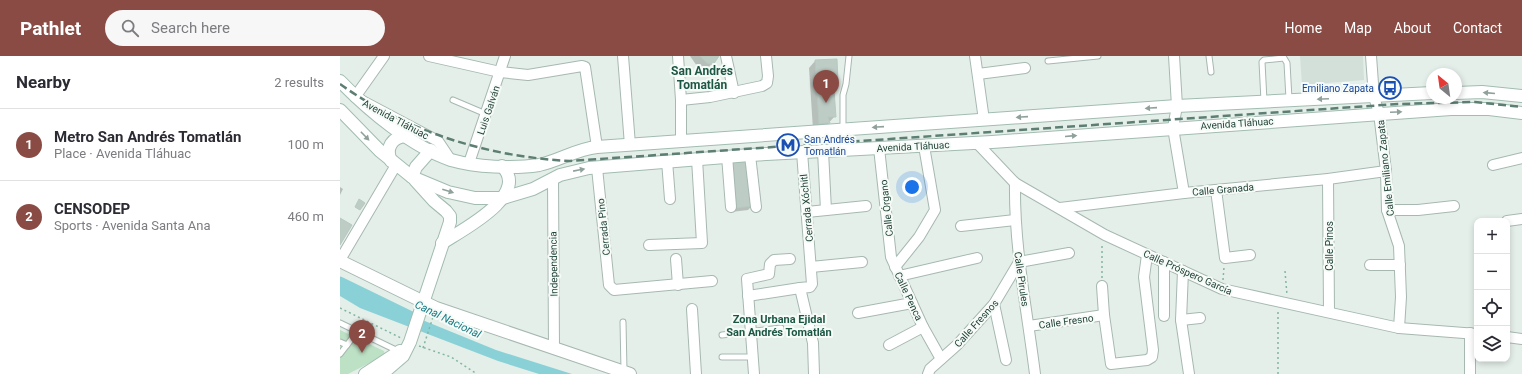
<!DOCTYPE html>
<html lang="en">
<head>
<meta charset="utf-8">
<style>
	:root { --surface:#fff; --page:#f7f7f7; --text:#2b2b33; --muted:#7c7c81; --line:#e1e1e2; --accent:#894b43 }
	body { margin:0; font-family:Roboto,sans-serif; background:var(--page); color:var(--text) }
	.controls { position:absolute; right:12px; bottom:12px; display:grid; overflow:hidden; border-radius:8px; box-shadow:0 2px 6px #0003 }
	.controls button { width:36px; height:36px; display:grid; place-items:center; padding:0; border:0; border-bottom:1px solid var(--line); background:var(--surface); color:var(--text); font:20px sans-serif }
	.compass { position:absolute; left:1086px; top:12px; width:36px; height:36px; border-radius:50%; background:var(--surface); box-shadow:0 2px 6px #0003; rotate:331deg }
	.you { position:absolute; left:572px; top:131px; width:14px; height:14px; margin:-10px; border:3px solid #fff; border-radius:50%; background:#1a73e8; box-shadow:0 0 0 6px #1a73e833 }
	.badge { display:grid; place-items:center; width:26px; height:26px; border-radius:50%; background:var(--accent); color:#fff; font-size:13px; font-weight:700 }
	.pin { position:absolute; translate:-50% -33px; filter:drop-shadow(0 1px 2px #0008) }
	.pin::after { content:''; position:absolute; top:21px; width:14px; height:12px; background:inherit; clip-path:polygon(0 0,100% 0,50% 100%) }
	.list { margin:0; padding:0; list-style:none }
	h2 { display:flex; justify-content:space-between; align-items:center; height:52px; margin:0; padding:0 16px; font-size:17px }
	h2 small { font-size:13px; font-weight:400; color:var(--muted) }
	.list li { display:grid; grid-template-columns:26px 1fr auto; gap:12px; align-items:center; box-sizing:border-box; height:72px; padding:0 16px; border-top:1px solid var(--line) }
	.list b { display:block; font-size:15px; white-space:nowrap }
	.list p { margin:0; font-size:13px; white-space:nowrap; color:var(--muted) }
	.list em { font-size:13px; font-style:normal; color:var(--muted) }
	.icon { flex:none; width:22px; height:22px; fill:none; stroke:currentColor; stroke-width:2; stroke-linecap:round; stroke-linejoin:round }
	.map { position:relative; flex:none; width:1182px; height:318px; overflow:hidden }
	header { display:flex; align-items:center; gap:24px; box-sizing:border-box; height:56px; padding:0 20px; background:var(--accent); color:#fff }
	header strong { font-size:19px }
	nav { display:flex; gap:22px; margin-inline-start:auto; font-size:14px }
	.search { width:280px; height:36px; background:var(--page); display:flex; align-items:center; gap:10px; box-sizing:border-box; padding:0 14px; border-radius:22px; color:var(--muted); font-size:15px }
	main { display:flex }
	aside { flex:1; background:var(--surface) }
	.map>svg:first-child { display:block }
	.built { fill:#d3dfd9 }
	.green { fill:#bde1c4 }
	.water { fill:#8ad1d7 }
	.shadow { fill:#0003 }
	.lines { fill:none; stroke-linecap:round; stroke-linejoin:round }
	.canal { stroke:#8ad1d7; stroke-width:9 }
	.building { fill:#bdcdc5; stroke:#b7c9c0 }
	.service-casing { stroke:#a7b8b1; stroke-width:7 }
	.minor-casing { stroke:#a7b8b1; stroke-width:12 }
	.tertiary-casing { stroke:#a7b8b1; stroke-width:14 }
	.secondary-casing { stroke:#a2bcb1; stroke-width:14 }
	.path { stroke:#83b5a1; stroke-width:1.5; stroke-dasharray:2 3; stroke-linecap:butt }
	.service { stroke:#fff; stroke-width:5 }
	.minor { stroke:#fff; stroke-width:10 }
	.tertiary { stroke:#fff; stroke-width:12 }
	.secondary { stroke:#fff; stroke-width:12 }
	.rail { stroke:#5d7e73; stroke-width:2.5; stroke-dasharray:8 4; stroke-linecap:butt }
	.oneway { fill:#90a19c }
	.labels { text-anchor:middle; stroke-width:4; stroke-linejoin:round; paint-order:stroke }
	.transit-label { font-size:10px; fill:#164399; stroke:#f6fbf8; text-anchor:end }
	.street-label { font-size:10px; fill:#224338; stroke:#f6fbf8 }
	.water-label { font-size:11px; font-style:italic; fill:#177b84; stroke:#f6fbf8 }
	.neighbourhood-label { font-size:11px; font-weight:bold; fill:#1c5744; stroke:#f6fbf8 }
	.quarter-label { font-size:12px; font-weight:bold; fill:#1c5744; stroke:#f6fbf8 }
</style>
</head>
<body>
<header>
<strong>Pathlet</strong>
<div class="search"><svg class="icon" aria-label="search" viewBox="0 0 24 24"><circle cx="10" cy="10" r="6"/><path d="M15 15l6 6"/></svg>Search here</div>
<nav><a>Home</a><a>Map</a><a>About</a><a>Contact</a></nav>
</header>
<main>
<aside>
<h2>Nearby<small>2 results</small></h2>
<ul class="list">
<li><span class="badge">1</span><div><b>Metro San Andrés Tomatlán</b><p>Place · Avenida Tláhuac</p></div><em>100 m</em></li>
<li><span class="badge">2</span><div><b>CENSODEP</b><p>Sports · Avenida Santa Ana</p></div><em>460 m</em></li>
</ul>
</aside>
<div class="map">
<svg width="1182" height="318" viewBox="0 0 1182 318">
	<rect width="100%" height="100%" fill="#e5efea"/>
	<path class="built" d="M 960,0 L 1023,0 L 1024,24 L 962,29 Z"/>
	<path class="green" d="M 0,274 L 44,295 L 45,299 L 8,318 L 0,318 Z"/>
	<path class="water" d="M 0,226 L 26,241 L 156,294 L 232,318 L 199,318 L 158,305 L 20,252 L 0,240 Z"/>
	<g class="shadow">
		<path d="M 350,0 L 377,0 L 367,14 L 357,10 Z"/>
		<path d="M 496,4 L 493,34 L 495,60 L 483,73 L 473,74 L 469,12 L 475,5 Z"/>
		<path d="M 387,107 L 412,150 L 408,154 L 391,156 Z"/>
		<path d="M 0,131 L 3,133 L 0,139 Z"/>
	</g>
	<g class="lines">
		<path class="canal" d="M 0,225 L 76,262"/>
	</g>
	<g class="building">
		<path d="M 360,0 L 379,0 L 373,9 L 367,7 Z"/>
		<path d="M 497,3 L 498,27 L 494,34 L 496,61 L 488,61 L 490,67 L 479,68 L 475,4 Z"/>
		<path d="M 409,100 L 413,150 L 395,152 L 391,101 Z"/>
		<path d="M 19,143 L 25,147 L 20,154 L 15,151 Z"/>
		<path d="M 0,162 L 12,169 L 0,189 Z"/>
	</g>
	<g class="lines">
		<g class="service-casing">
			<g id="service">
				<path d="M 869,0 L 871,16"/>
				<path d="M 708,5 L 758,0"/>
				<path d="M 113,44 L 146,58"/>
				<path d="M 924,45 L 922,6 L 924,4 L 944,2 L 947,7 L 949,43"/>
				<path d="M 503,74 L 503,39 L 506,28 L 509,0"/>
				<path d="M 283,266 L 284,315"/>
				<path d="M 0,267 L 58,295"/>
				<path d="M 382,279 L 441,272"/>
				<path d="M 0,286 L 7,289"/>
				<path d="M 0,298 L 17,276"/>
				<path d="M 382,301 L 413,301"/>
			</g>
		</g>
		<g class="minor-casing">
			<g id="minor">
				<path d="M 44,0 L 15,41 L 98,85 L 110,103"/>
				<path d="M 89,0 L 160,16 L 188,19 L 242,10 L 245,11 L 257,91"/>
				<path d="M 283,0 L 290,89"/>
				<path d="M 338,0 L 341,44 L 341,85"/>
				<path d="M 386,0 L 394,37"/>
				<path d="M 635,0 L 644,64"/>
				<path d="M 834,0 L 837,50 L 833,72 L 844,137"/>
				<path d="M 1031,0 L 1034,41 L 1039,57 L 1046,115 L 1047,154 L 1059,190 L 1061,241 L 1059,272"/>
				<path d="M 638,18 L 685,12"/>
				<path d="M 341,44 L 370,41 L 422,30 L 427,27 L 428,20 L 426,0"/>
				<path d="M 637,87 L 675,127 L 765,179 L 882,233 L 1059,272 L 1137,278"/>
				<path d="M 539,92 L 551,201 L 583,271 L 601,303"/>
				<path d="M 483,95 L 486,154"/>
				<path d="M 462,96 L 472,228 L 470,231 L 460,232 L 473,287 L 474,318"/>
				<path d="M 410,99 L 416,151"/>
				<path d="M 387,100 L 391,151"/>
				<path d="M 327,105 L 330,143"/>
				<path d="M 129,107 L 165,0"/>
				<path d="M 1153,109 L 1182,102"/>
				<path d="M 257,112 L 269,229 L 274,234 L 372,225"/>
				<path d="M 213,123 L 214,292"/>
				<path d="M 988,123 L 989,256"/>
				<path d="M 675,127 C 674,191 687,254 695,318"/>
				<path d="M 876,134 L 885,202 L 910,199"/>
				<path d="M 720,152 L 844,137 L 988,123 L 1046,115"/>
				<path d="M 1047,154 L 1078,154 L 1114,150"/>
				<path d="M 467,156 L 526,150"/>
				<path d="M 1167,165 L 1182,163"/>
				<path d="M 621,170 L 675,164"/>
				<path d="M 309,189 L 362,187 L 357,103"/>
				<path d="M 336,203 L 338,229"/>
				<path d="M 0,204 L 56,109"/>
				<path d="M 1030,209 L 1060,209"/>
				<path d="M 471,211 L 522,206"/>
				<path d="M 555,211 L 579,181 L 595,154 L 584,90"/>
				<path d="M 843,215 L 841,264 L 849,318"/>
				<path d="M 559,220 L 637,202"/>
				<path d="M 762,230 L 764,259 L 771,308 L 807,304 L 812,301 L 813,294 L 804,221 L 807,199"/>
				<path d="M 408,240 L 460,232"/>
				<path d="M 654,248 L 666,304"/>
				<path d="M 352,253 L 356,318"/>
				<path d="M 518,257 L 572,247"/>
				<path d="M 824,260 L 824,206"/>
				<path d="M 841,264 L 860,262"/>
				<path d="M 689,270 L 764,259"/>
				<path d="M 1130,277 L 1130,318"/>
				<path d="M 1167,281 L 1182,283"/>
				<path d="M 549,289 L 583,271"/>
				<path d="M 414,318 L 407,223 L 429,218 L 430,208 L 434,204 L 450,203"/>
				<path d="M 588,318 L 590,313 L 617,289 L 654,248 L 679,206 L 729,197"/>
			</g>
		</g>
		<g class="tertiary-casing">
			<path id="tertiary" d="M 0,205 L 96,252 L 290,318"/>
		</g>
		<g class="secondary-casing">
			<g id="secondary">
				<path d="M 0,25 C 28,54 72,91 111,104 C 135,111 174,113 199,109 C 219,105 236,93 257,91 L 837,50 L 1092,37"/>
				<path d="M 1116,37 L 1142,36 L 1182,40"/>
				<path d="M 0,54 L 40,95 L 72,121 L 108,136 L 135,142 L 163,142 L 193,133 L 220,119 L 249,112 L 410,99 L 652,86 L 1111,53 L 1149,53 L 1182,57"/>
				<path d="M 51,105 C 45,92 52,81 66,80"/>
				<path d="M 72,121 L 76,111 L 91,94"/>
				<path d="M 102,187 C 122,174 191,139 162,110"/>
				<path d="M 25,318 L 60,295"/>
				<path d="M 42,318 L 63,300 L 70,286 L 110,166 L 110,160 L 106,155 L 94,145 L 75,124"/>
			</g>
		</g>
		<g class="path">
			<path d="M 945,215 L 947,239"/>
			<path d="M 762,222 L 762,188"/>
			<path d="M 883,224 L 884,211"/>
			<path d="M 0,252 L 61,282"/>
			<path d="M 79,290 L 111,301 L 137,318"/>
			<path d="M 83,292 L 93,261"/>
			<path d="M 938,318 L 938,254"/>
		</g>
		<use href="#service" class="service"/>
		<use href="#minor" class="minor"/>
		<use href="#tertiary" class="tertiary"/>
		<use href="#secondary" class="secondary"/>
		<path class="rail" d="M 0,28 C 67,76 149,101 230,105 L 1058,48 L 1135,46 L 1182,51"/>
	</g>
	<defs><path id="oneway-solid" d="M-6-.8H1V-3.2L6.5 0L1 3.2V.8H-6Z"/></defs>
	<g class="oneway">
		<use href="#oneway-solid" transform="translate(1149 37) rotate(-175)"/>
		<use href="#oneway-solid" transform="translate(983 43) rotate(178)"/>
		<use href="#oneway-solid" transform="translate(811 52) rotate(176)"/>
		<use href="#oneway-solid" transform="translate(1056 56) rotate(-3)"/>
		<use href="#oneway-solid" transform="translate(682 61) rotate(176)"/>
		<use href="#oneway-solid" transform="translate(538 71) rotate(176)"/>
		<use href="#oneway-solid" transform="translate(25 80) rotate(46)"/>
		<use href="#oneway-solid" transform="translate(731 80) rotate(-5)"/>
		<use href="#oneway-solid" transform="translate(239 114) rotate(-11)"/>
		<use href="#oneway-solid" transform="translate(108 135) rotate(17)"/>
	</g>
	<defs>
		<g id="bus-ring" transform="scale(1.15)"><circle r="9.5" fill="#f6fbf8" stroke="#1a4fb4" stroke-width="1.5"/><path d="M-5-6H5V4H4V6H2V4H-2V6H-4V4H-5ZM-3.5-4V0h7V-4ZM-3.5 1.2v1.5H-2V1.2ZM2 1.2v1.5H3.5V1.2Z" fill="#1a4fb4"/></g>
		<g id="metro-ring" transform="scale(1.15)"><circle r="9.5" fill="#f6fbf8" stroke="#1a4fb4" stroke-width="1.5"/><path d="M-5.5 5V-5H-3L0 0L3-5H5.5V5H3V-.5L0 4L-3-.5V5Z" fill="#1a4fb4"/></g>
	</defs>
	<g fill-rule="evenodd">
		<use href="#bus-ring" x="1050" y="32"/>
		<use href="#metro-ring" x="448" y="89"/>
	</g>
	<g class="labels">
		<g class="transit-label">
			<text x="1034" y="36">Emiliano Zapata</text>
			<text x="464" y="87" text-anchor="start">San Andrés<tspan x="464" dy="12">Tomatlán</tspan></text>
		</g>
		<g class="street-label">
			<text transform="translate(148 54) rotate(-71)" y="4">Luis Galván</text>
			<text transform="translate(56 63) rotate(28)" y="4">Avenida Tláhuac</text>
			<text transform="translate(897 67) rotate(-4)" y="4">Avenida Tláhuac</text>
			<text transform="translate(573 90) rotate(-3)" y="4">Avenida Tláhuac</text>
			<text transform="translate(1045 112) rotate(-96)" y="4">Calle Emiliano Zapata</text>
			<text transform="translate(883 133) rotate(-5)" y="4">Calle Granada</text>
			<text transform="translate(466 152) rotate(-95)" y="4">Cerrada Xóchitl</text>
			<text transform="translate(546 152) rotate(-96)" y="4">Calle Órgano</text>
			<text transform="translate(263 171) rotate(-96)" y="4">Cerrada Pino</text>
			<text transform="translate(989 190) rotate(-90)" y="4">Calle Pinos</text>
			<text transform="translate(213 208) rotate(-91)" y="4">Independencia</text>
			<text transform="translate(848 216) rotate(24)" y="4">Calle Próspero García</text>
			<text transform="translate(682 223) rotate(82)" y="4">Calle Pirules</text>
			<text transform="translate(569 240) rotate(65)" y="4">Calle Penca</text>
			<text transform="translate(726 265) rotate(-8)" y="4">Calle Fresno</text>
			<text transform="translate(636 267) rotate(-48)" y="4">Calle Fresnos</text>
		</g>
		<g class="water-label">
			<text transform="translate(108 263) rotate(26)" y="4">Canal Nacional</text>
		</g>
		<g class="neighbourhood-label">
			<text x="439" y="267">Zona Urbana Ejidal<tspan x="439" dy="13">San Andrés Tomatlán</tspan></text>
		</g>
		<g class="quarter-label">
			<text x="362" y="19">San Andrés<tspan x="362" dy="14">Tomatlán</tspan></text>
		</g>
	</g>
</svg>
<div class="controls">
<button>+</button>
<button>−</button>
<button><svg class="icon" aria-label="locate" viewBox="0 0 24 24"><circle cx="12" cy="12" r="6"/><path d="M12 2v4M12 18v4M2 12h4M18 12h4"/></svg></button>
<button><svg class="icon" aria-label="layers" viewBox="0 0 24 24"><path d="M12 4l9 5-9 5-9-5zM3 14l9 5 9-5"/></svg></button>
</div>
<svg class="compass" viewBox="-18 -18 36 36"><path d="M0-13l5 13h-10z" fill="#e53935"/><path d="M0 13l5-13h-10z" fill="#7c7c81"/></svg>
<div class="you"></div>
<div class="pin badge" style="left:486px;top:47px">1</div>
<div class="pin badge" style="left:22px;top:297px">2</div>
</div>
</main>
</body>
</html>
